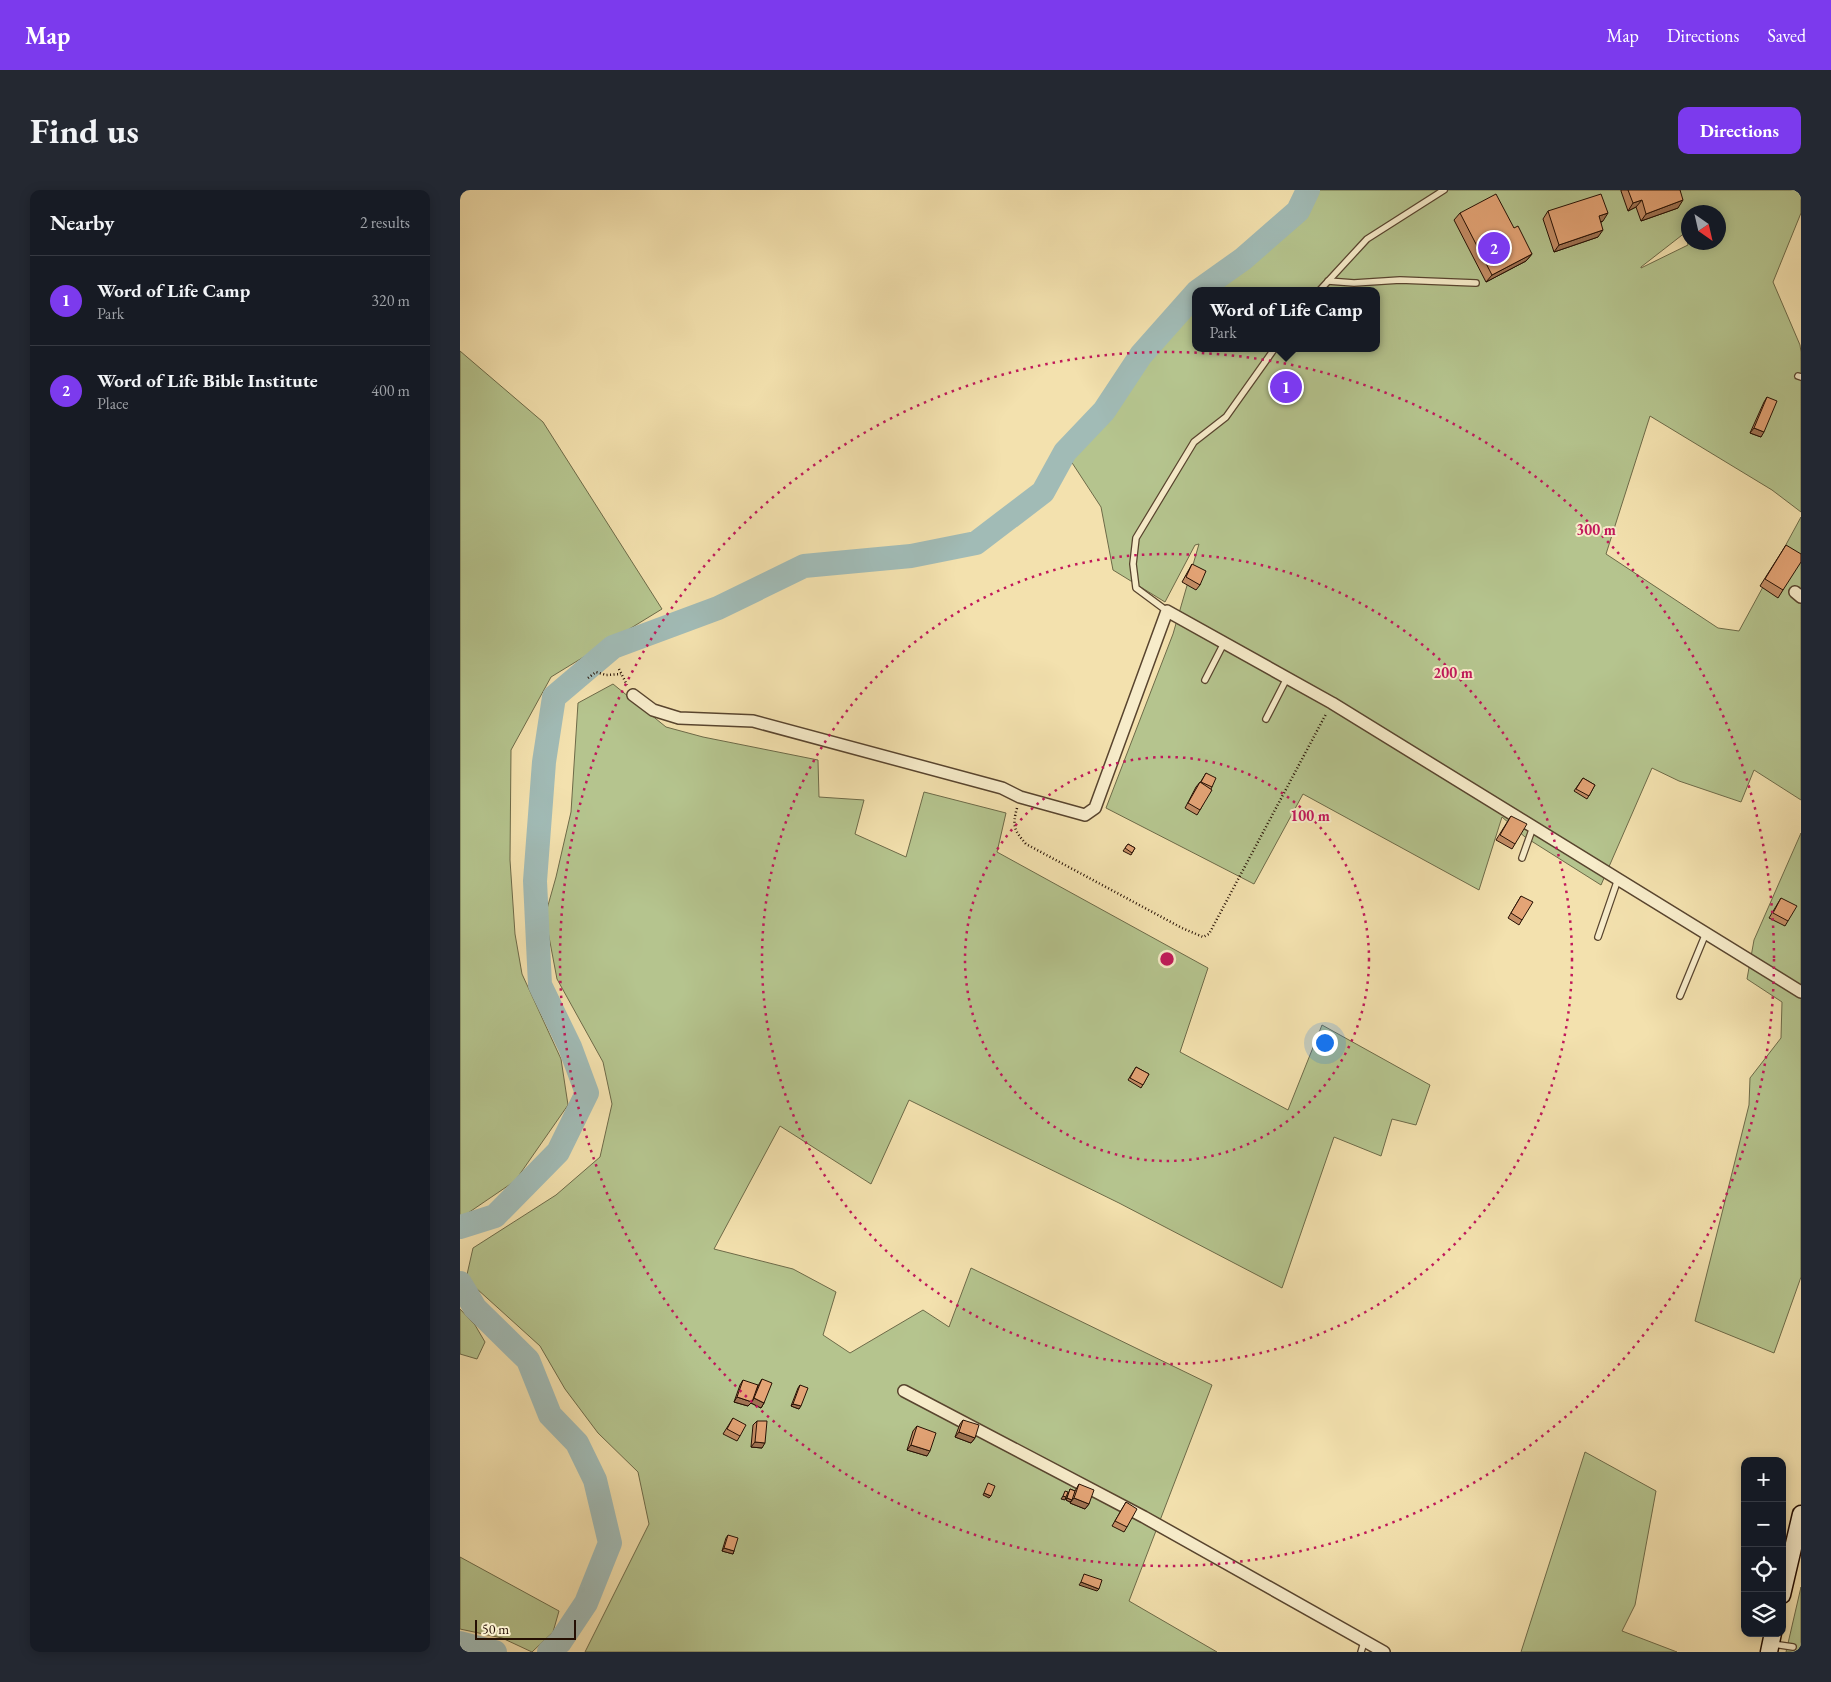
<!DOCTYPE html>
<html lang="en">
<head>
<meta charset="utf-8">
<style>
	:root { --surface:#171b24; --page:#242831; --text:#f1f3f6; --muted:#9ea1a6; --line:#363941; --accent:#7c3aed }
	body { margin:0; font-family:"EB Garamond",serif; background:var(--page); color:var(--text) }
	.controls { position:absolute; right:15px; bottom:15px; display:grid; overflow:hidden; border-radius:10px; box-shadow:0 2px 12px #0003 }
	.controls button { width:45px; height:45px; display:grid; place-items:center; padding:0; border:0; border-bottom:1px solid var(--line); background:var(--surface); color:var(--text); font:25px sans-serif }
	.compass { position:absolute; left:1221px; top:15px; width:45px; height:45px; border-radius:50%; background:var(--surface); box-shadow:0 2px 12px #0003; rotate:146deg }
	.scale { position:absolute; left:15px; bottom:12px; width:101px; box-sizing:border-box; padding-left:5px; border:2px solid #250f03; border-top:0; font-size:14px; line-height:18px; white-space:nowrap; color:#250f03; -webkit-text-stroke:4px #f7ecca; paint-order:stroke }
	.you { position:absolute; left:864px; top:852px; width:18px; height:18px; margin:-12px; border:4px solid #fff; border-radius:50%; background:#1a73e8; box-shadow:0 0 0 8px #1a73e833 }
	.badge { display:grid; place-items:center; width:32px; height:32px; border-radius:50%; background:var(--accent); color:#fff; font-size:16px; font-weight:700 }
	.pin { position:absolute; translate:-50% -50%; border:2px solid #fff; box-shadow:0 1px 5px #0006 }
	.popup { position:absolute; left:732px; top:97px; width:188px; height:65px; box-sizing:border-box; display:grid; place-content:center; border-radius:10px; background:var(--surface); filter:drop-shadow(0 1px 4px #0005); font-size:16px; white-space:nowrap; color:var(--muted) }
	.popup b { font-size:19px; color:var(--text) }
	.popup::after { content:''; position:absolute; left:50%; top:100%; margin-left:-10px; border:10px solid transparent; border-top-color:var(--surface) }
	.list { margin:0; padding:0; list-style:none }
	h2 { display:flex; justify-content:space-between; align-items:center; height:65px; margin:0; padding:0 20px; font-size:21px }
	h2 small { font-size:16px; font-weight:400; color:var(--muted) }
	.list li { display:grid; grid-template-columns:32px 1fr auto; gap:15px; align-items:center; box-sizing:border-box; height:90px; padding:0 20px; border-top:1px solid var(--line) }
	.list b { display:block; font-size:19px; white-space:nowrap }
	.list p { margin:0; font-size:16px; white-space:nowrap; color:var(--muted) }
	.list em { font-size:16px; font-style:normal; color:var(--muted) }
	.icon { flex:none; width:28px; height:28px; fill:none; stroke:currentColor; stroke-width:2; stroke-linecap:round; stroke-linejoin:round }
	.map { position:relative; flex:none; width:1341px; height:1462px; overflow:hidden; border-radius:10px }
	header { display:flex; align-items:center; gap:30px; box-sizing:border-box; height:70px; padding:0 25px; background:var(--accent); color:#fff }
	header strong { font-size:24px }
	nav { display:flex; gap:28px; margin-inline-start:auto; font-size:18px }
	.intro { display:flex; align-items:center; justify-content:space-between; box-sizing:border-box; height:120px; padding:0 30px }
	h1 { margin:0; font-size:35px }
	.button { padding:12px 22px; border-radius:10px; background:var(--accent); color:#fff; font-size:18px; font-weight:700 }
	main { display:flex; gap:30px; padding:0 30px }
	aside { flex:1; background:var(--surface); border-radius:10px; box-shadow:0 2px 12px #0003 }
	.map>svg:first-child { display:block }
	.green { fill:#b5c48e; stroke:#6d6a48; fill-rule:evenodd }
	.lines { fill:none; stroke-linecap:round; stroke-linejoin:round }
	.river { stroke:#a1bbb6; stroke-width:24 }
	.lane-casing { stroke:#58442e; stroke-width:8 }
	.street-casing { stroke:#58442e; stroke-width:14 }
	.secondary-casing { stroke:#250f03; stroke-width:19 }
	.path { stroke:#250f03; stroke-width:2.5; stroke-dasharray:1 2.5; stroke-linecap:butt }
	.lane { stroke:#f7ecca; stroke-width:5.5 }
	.street { stroke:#f7ecca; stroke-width:11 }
	.secondary { stroke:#f7ecca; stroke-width:16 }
	.wall { fill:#c48d65; stroke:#250f03 }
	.shaded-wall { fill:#a07353; stroke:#250f03 }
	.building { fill:#e4a476; stroke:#250f03 }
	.ring { fill:none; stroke:#c2185b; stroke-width:2.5; stroke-dasharray:2.5 5 }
	.centre { fill:#c2185b; stroke:#f7ecca; stroke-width:2.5 }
	.ring-label { font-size:15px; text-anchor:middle; font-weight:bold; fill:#c2185b; stroke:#f7ecca; stroke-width:4; stroke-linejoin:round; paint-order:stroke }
</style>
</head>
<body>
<header>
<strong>Map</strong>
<nav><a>Map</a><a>Directions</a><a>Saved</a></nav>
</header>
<div class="intro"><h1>Find us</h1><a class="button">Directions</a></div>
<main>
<aside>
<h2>Nearby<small>2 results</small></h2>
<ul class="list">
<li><span class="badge">1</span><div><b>Word of Life Camp</b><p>Park</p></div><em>320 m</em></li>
<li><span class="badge">2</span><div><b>Word of Life Bible Institute</b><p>Place</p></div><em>400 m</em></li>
</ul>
</aside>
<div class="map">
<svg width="1341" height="1462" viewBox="0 0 1341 1462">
	<rect width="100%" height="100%" fill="#f3e1ae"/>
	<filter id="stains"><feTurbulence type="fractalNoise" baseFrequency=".004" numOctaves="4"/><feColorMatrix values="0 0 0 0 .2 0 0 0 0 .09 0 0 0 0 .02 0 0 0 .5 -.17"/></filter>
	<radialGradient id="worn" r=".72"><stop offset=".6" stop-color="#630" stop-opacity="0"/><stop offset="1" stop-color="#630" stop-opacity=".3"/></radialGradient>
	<g class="green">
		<path d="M 848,0 L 1341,0 L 1341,23 L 1313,92 L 1340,155 L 1341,162 L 1341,322 L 1312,300 L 1190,226 L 1146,364 L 1258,438 L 1279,441 L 1341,327 L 1341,610 L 1294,580 L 1281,612 L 1219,591 L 1192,578 L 1141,695 L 1065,647 L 1042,627 L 1019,700 L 843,604 L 794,694 L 646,618 L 713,444 L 739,354 L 735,355 L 705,412 L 653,380 L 641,317 L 605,262 L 644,221 L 681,165 L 736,103 L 736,158 L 916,158 L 916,101 L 738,101 L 838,21 ZM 1228,22 L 1258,22 L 1258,52 L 1228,52 ZM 1226,42 L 1228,55 L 1181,78 L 1181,77 Z"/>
		<path d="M 0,161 L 83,232 L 202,419 L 91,487 L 51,560 L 50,670 L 55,744 L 62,784 L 101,869 L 108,915 L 55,991 L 8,1023 L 0,1031 Z"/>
		<path d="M 153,494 L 206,537 L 243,547 L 358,570 L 359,607 L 404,610 L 395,644 L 446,667 L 464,602 L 546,623 L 537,662 L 748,778 L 720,862 L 828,920 L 862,835 L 970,895 L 956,935 L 932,929 L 921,966 L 874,947 L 822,1098 L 659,1013 L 449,910 L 411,994 L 320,936 L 254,1059 L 333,1079 L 376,1102 L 363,1145 L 390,1163 L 463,1120 L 489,1137 L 511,1078 L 752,1195 L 669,1411 L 757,1462 L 125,1462 L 189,1334 L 178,1282 L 138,1243 L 105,1199 L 80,1156 L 6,1089 L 13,1058 L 96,1005 L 140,967 L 152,914 L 143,872 L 97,789 L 85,726 L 96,687 L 111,622 L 118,513 Z"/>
		<path d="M 1341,643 L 1341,1087 L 1314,1163 L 1235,1131 L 1289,915 L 1290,888 L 1321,848 L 1322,812 L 1287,789 L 1294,750 Z"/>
		<path d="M 0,1119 L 15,1135 L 25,1152 L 17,1169 L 0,1164 Z"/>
		<path d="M 1125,1262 L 1196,1301 L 1175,1415 L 1162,1441 L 1217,1462 L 1061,1462 Z"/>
		<path d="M 0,1367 L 99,1421 L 93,1442 L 72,1462 L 42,1448 L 0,1439 Z"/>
		<path d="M 1341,1397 L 1341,1462 L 1326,1462 Z"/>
	</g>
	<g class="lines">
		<g class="river">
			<path d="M 738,101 L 783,69 L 838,21 L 848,0"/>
			<path d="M 0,1037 L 35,1026 L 98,962 L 127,903 L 110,857 L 80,795 L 75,691 L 84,572 L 94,507 L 153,457 L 258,418 L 344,376 L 451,366 L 516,353 L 583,302 L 605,262 L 644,221 L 681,165 L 736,103"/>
			<path d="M 0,1093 L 15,1118 L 68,1170 L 90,1225 L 117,1253 L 135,1290 L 150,1353 L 126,1413 L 100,1452 L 89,1462"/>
			<path d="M 0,1453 L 35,1462"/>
		</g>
		<g class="lane-casing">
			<g id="lane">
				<path d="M 868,91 L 894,93 L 940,90 L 1016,93"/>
				<path d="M 859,101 L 907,49 L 984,0"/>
				<path d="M 1338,186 L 1341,187"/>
				<path d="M 707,421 L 676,398 L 673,374 L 676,348 L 734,252 L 766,227 L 815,158"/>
				<path d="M 745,490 L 764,453"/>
				<path d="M 806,529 L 827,488"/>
				<path d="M 1062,668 L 1073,637"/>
				<path d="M 1138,747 L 1158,689"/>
				<path d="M 1220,806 L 1246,743"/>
				<path d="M 1313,1454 L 1333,1457"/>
				<path d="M 901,1462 L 904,1452"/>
			</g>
		</g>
		<g class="street-casing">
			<g id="street">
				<path d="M 1335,402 L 1341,407"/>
				<path d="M 173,505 L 193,520 L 219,528 L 293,531 L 542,598 L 560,607 L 625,625 L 635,618 L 707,421 L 872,513 L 1341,802"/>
				<path d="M 444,1201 L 684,1327 L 924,1462"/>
			</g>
		</g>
		<g class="secondary-casing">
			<g id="secondary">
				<path d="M 1322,1405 L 1341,1324"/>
				<path d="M 1309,1462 L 1313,1443"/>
			</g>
		</g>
		<g class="path">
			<path d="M 159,479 L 167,495"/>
			<path d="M 128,488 L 136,482 L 146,485 L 161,484"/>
			<path d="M 557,618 C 552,636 554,640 566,654 L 722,738 L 743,747 L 749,744 L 866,524"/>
		</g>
		<use href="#lane" class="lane"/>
		<use href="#street" class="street"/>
		<use href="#secondary" class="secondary"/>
	</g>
	<g class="wall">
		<path d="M 1161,0 L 1220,0 L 1218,18 L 1181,31 L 1176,17 L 1168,21 L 1161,1 Z"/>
		<path d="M 1088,21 L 1143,31 L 1141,32 L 1138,47 L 1094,62 L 1083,29 Z"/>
		<path d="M 1000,23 L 1054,38 L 1072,64 L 1066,71 L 1026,92 L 994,30 Z"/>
		<path d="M 1307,207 L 1301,247 L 1290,243 L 1304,212 Z"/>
		<path d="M 1326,355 L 1323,400 L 1318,408 L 1300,396 Z"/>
		<path d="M 732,374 L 740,395 L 736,400 L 722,392 Z"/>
		<path d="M 746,583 L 752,597 L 740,620 L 737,625 L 725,618 L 736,597 L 740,592 L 740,593 Z"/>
		<path d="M 1123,588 L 1135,595 L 1127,609 L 1114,601 Z"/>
		<path d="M 1051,626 L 1055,654 L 1052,659 L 1036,650 Z"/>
		<path d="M 668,654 L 675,658 L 671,665 L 663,661 Z"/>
		<path d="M 1061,706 L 1062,730 L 1059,735 L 1048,728 Z"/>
		<path d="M 1321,708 L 1328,731 L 1325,736 L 1309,728 Z"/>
		<path d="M 676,877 L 689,884 L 681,898 L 668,890 Z"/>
		<path d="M 302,1189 L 304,1213 L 301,1218 L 291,1213 L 288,1216 L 274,1212 L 280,1195 L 283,1190 L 295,1203 L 299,1194 Z"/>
		<path d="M 340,1195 L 339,1219 L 331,1216 L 338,1198 Z"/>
		<path d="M 273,1228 L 280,1246 L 277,1251 L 263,1244 Z"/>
		<path d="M 503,1230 L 515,1248 L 511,1253 L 495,1247 L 500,1234 Z"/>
		<path d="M 297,1231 L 302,1258 L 291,1257 L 293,1235 Z"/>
		<path d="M 457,1236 L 467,1266 L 447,1260 L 453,1241 Z"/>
		<path d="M 619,1294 L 629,1314 L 625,1319 L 610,1313 L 612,1310 L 610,1312 L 606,1310 L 609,1302 L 610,1299 L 615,1301 Z"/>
		<path d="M 666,1312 L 667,1337 L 664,1342 L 652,1336 Z"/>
		<path d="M 268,1345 L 274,1361 L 273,1364 L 262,1361 L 266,1348 Z"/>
	</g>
	<g class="shaded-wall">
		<path d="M 1182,10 L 1176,17 L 1168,21 L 1173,13 Z"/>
		<path d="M 1223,10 L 1218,18 L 1181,31 L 1186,24 Z"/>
		<path d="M 1148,23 L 1143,31 L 1134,34 L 1139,26 Z"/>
		<path d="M 1143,40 L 1138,47 L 1094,62 L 1099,55 Z"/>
		<path d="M 1072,64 L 1066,71 L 1026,92 L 1032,85 Z"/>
		<path d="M 1294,238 L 1304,242 L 1301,247 L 1290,243 Z"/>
		<path d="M 277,1207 L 292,1212 L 294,1208 L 304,1213 L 301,1218 L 291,1213 L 288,1216 L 274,1212 Z"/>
		<path d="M 333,1214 L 341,1216 L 339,1219 L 331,1216 Z"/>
		<path d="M 499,1242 L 515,1248 L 511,1253 L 495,1247 Z"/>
		<path d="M 295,1252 L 305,1253 L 302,1258 L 291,1257 Z"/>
		<path d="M 451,1255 L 470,1261 L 467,1266 L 447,1260 Z"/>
		<path d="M 524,1303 L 531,1306 L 529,1308 L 523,1305 Z"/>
		<path d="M 603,1306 L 606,1307 L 605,1310 L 601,1309 Z"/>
		<path d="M 607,1308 L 612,1310 L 610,1312 L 606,1310 Z"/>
		<path d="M 614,1308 L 629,1314 L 625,1319 L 610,1313 Z"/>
		<path d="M 264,1358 L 274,1361 L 273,1364 L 262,1361 Z"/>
		<path d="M 621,1392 L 639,1399 L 637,1401 L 619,1395 Z"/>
	</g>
	<g class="building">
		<path d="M 1168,0 L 1220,0 L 1223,10 L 1186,24 L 1182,10 L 1173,13 Z"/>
		<path d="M 1036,4 L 1054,38 L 1058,36 L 1072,64 L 1032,85 L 1000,23 Z"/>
		<path d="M 1141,4 L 1148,23 L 1139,26 L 1143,40 L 1099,55 L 1088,21 Z"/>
		<path d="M 1307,207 L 1317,211 L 1304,242 L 1294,238 Z"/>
		<path d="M 1326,355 L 1341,364 L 1341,372 L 1323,400 L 1305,389 Z"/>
		<path d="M 732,374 L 746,381 L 740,395 L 726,387 Z"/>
		<path d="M 746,583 L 756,588 L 752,597 L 741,592 Z"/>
		<path d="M 1123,588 L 1135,595 L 1129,606 L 1116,599 Z"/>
		<path d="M 740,592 L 752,600 L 740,620 L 728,613 Z"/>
		<path d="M 1051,626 L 1067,634 L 1055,654 L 1040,645 Z"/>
		<path d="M 668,654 L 675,658 L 672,663 L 665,658 Z"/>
		<path d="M 1061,706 L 1073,712 L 1062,730 L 1051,723 Z"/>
		<path d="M 1321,708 L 1337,716 L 1328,731 L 1313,723 Z"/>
		<path d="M 676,877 L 689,884 L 683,895 L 670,888 Z"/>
		<path d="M 302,1189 L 312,1193 L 304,1213 L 294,1208 Z"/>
		<path d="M 283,1190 L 298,1195 L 292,1212 L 277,1207 Z"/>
		<path d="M 340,1195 L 348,1198 L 341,1216 L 333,1214 Z"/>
		<path d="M 273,1228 L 286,1235 L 280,1246 L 267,1239 Z"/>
		<path d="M 503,1230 L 519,1235 L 515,1248 L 499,1242 Z"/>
		<path d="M 297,1231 L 307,1231 L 305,1253 L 295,1252 Z"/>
		<path d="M 457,1236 L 476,1243 L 470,1261 L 451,1255 Z"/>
		<path d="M 528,1293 L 535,1296 L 531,1306 L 524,1303 Z"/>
		<path d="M 619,1294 L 634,1300 L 629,1314 L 614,1308 Z"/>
		<path d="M 610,1299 L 615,1301 L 612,1310 L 607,1308 Z"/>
		<path d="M 605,1301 L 608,1302 L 606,1307 L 603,1306 Z"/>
		<path d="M 666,1312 L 677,1319 L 667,1337 L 655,1331 Z"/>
		<path d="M 268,1345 L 278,1348 L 274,1361 L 264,1358 Z"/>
		<path d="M 624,1384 L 642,1390 L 639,1399 L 621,1392 Z"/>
	</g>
	<g class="ring">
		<circle cx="707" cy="769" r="202"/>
		<circle cx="707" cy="769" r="405"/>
		<circle cx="707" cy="769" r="607"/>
	</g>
	<circle cx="707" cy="769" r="8" class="centre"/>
	<g class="ring-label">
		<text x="1136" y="345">300 m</text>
		<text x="993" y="488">200 m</text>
		<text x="850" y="631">100 m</text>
	</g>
	<rect width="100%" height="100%" filter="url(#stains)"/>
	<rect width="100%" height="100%" fill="url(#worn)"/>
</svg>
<div class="controls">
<button>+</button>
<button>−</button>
<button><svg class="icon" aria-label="locate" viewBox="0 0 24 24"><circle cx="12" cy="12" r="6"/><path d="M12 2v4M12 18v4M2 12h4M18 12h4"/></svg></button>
<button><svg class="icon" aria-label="layers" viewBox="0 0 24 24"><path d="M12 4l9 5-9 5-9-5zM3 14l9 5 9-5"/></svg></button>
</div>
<svg class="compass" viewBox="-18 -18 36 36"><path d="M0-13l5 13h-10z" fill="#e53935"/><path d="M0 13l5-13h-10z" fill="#9ea1a6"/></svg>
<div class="scale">50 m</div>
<div class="you"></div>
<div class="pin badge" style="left:826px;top:197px">1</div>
<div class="popup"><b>Word of Life Camp</b>Park</div>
<div class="pin badge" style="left:1034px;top:58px">2</div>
</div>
</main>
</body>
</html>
